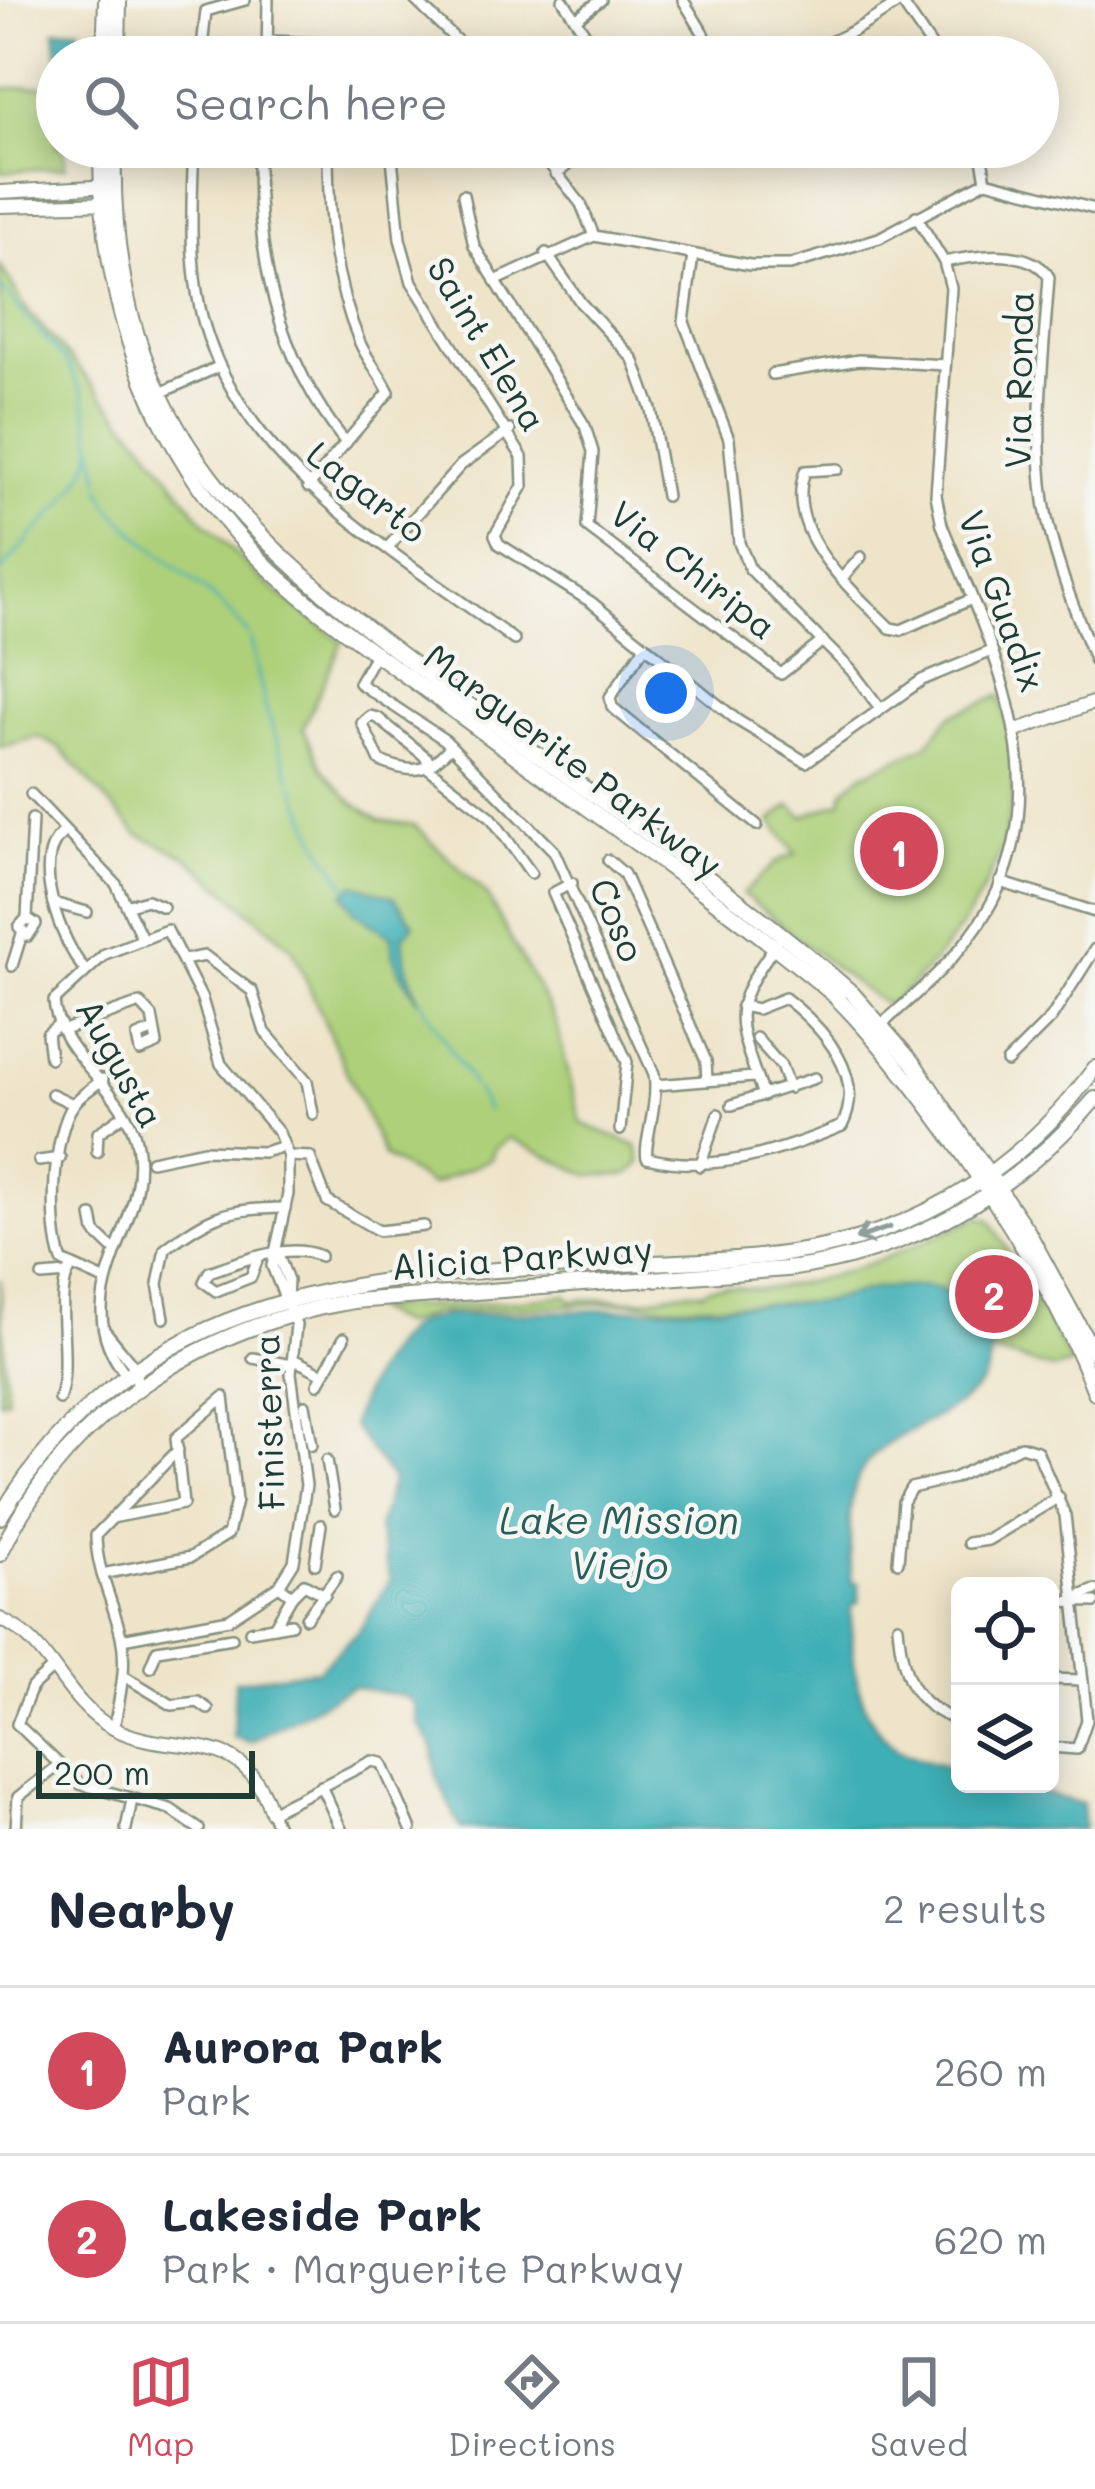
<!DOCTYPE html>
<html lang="en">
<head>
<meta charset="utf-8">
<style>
	:root { --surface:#fff; --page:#f2f2f3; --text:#1f2937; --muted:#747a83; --line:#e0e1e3; --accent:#d1495b }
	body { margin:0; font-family:Mali,sans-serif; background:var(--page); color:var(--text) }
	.controls { position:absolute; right:36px; bottom:36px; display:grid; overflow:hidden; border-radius:18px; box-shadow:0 6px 30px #0003 }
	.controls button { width:108px; height:108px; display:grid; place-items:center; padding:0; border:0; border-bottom:3px solid var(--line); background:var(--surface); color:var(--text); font:60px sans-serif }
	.scale { position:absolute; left:36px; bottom:30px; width:219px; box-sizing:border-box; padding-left:12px; border:6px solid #1f3d34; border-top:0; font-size:33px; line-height:42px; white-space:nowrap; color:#1f3d34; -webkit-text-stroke:9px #f6f6f2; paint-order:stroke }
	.you { position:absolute; left:666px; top:693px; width:42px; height:42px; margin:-30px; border:9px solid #fff; border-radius:50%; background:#1a73e8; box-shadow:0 0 0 18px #1a73e833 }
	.badge { display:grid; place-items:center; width:78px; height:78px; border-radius:50%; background:var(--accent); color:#fff; font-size:39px; font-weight:700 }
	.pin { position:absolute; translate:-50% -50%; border:6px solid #fff; box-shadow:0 3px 12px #0006 }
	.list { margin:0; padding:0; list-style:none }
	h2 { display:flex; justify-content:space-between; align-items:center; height:156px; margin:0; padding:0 48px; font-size:51px }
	h2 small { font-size:39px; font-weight:400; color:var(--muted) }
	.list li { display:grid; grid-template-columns:78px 1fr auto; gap:36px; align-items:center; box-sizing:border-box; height:168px; padding:0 48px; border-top:3px solid var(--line) }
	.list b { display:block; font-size:45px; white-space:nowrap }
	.list p { margin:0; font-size:39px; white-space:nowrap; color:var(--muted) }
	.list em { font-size:39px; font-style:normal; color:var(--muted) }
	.icon { flex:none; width:66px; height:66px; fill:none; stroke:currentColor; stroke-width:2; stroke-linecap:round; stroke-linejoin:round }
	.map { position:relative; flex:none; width:1095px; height:1829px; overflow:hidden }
	.search { position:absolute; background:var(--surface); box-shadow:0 6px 30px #0003; left:36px; right:36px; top:36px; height:132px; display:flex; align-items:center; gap:30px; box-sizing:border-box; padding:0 42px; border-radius:66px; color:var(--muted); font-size:45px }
	.sheet { height:492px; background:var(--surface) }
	nav { display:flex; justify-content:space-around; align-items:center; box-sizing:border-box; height:168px; border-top:3px solid var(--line); background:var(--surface); font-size:33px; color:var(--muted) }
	nav a { display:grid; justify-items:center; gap:6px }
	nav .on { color:var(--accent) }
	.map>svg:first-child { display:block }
	.green { fill:#add079; stroke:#668656; stroke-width:3 }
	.water { fill:#3eafb5; stroke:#2e7674; stroke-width:3 }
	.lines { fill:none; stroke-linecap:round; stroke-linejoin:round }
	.stream { stroke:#3eafb5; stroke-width:3 }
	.street-casing { stroke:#86907e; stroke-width:14 }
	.secondary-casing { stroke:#86907e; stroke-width:16 }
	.primary-casing { stroke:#86907e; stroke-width:18 }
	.street { stroke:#fff; stroke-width:9 }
	.secondary { stroke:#fff; stroke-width:12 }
	.primary { stroke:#fff; stroke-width:14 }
	.oneway { stroke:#8f9e9a }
	.labels { text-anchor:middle; stroke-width:9; stroke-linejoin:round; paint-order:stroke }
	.street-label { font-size:36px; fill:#1f3d34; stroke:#f6f6f2 }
	.water-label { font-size:39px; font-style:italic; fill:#285f5b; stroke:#f6f6f2 }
</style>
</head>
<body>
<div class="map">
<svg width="1095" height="1829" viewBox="0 0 1095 1829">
	<rect width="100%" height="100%" fill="#f6f6f2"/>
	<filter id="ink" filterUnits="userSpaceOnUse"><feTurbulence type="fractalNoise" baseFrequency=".00833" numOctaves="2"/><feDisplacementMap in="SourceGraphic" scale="24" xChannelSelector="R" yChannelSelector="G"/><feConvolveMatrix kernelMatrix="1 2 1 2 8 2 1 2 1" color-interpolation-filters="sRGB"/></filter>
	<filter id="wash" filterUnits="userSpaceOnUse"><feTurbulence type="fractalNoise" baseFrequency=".004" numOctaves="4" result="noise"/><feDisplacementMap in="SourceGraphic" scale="48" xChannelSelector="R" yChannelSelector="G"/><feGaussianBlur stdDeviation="2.7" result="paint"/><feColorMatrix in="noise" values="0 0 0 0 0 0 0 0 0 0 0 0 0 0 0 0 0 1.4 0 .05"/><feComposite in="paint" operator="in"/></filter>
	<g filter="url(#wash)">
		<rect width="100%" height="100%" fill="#eee4c9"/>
		<g class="green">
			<path d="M 57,85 L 57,147 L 64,147 L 65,167 L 0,172 L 0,89 Z"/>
			<path d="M 0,265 L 27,310 L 145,444 L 199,516 L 259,578 L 342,642 L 303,728 L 323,770 L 351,801 L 379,820 L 414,825 L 486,894 L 555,1020 L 581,1123 L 637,1146 L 641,1163 L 628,1175 L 588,1175 L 509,1138 L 494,1149 L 491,1159 L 431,1185 L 384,1156 L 292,948 L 187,857 L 137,834 L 60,748 L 38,737 L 0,747 Z"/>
			<path d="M 1000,696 C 1042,818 979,926 890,1005 C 875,1004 767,912 743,894 L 778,861 L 796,854 L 771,821 L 790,805 L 803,816 L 841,802 L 844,790 L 863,774 L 926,746 L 951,715 Z"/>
			<path d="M 979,1217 L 990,1220 L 1072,1364 L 1053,1369 L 989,1351 L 985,1329 L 969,1306 L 939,1288 L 877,1288 L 822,1302 L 667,1306 L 626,1302 L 434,1313 L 403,1325 L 371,1309 C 438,1305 500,1305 566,1295 L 571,1301 C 594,1297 619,1302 640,1300 C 671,1297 672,1288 703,1292 C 713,1279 747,1291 765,1289 C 841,1281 910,1248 979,1217 Z"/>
			<path d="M 0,1278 L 7,1398 L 0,1401 Z"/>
		</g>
		<g class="water">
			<path d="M 79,28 L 82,57 L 58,57 L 55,30 Z"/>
			<path d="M 355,884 L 394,897 L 414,924 L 403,937 L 406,965 L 419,1001 C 404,978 390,963 392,937 L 355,912 L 344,894 Z"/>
			<path d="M 925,1286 C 950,1290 972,1301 983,1326 C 1021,1409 899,1416 865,1465 C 842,1498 852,1544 851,1582 L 859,1584 L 859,1602 L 851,1606 C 851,1655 854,1726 905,1753 C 922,1761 942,1764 960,1770 L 960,1784 L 1011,1784 L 1082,1804 L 1084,1829 L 461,1829 L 436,1776 L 433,1747 L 418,1723 L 414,1703 L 404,1696 L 352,1687 L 250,1742 L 233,1737 L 235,1681 L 318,1670 L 358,1632 L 390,1580 L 378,1529 L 392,1479 L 352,1426 C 358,1397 388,1342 414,1325 C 422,1320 434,1318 443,1316 L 822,1302 L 877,1288 Z"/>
		</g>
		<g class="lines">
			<g class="stream">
				<path d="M 0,286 L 67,363 L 83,394 L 100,480"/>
				<path d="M 101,487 C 110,531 218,587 248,635"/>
				<path d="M 0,574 C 27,532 84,498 93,447"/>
				<path d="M 251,640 L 265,706 L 290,778"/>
				<path d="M 293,785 L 320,846 L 348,888"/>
				<path d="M 420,1000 L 473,1085"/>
				<path d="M 476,1090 L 487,1110"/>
			</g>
		</g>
	</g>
	<g filter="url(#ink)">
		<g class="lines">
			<g class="street-casing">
				<g id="street">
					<path d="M 415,0 L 474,57"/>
					<path d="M 563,0 L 600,57"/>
					<path d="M 683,0 L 714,51 C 796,65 834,46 901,1"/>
					<path d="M 900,0 L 939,57"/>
					<path d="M 578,17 L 601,0"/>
					<path d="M 268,41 L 325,43 L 329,57"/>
					<path d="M 201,57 L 206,11 L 245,0"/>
					<path d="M 267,57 L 268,0"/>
					<path d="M 194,147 C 191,209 188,279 208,337 C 257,479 401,554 514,640"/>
					<path d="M 258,147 C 256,257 276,356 346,443"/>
					<path d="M 391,147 L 400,239 L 412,282 L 522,457 L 523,486 L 495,535 L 499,544 L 591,602 L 737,720 L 806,762 L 922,680 L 992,651"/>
					<path d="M 536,147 L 581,204 L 594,236"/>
					<path d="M 684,147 C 744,164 795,165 854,147"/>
					<path d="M 980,147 L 986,181"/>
					<path d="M 556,174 L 592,147"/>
					<path d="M 463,195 L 474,246 L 585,426 L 593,452 L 587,527 L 781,674 L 823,641"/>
					<path d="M 546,253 L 581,303 L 633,359 L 651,409 L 666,496"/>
					<path d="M 693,255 L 684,322 L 729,439 L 739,543 L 750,569 L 851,670 L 880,708"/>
					<path d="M 944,262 C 974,256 1030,246 1049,277 C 1044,351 1034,427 1044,501 C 1052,556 1075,610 1095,661"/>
					<path d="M 495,281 L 594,236 L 750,265 L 790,265 L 879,238 L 986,181 L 1095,209"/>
					<path d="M 772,374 L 859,360 L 945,365"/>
					<path d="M 158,394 L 218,367"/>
					<path d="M 838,469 L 805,471 C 783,533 852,590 890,628 L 901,630 L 972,599"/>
					<path d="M 308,487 L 389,392 C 381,375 368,361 360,343 C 333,279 328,216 328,147"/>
					<path d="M 389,546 L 461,465 L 510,430"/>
					<path d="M 842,578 L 861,557"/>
					<path d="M 643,649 L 610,697 L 612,707 L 757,825"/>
					<path d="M 377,651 L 359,683 L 445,740 L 554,851 L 654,1074 C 659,1104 643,1145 647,1158 C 715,1174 779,1152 842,1126 C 867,1077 824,1028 785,998 L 757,1009 L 741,1006"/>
					<path d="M 451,746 C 427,773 413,775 380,761 L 362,723 L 370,716 L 378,718 L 427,758 L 427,767 L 491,817 L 531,873"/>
					<path d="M 31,794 L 116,884 L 141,936"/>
					<path d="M 64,832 C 28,858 62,944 85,970"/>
					<path d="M 608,860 L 624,874 L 706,1061 L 707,1081"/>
					<path d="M 1000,882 L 1095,912"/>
					<path d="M 572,883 L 553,893 L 627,1062 L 620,1130"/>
					<path d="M 53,903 L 87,912"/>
					<path d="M 129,905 L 147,900 L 163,907"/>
					<path d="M 27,918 L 36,924 L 28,936 L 19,927 L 27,918 L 32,819"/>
					<path d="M 183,960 L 205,956 L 252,991 L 265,1032 L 307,1081 L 313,1114"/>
					<path d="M 12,966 L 22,934"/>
					<path d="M 879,1027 C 911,998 945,970 971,935 C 1070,801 996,658 942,525 L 936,495 L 951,288 L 944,262 L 916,216"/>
					<path d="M 64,1030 L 140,1003 L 152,1016 L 157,1044 L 140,1051 L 137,1037 L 152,1031"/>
					<path d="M 756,1038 L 781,1066 L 789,1088"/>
					<path d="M 50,1058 L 47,1034 L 60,1023"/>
					<path d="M 1007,1062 L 1051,1018 L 1095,949"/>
					<path d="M 656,1085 L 754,1077"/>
					<path d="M 52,1094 L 73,1104"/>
					<path d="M 763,1096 C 738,1020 725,1014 777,943"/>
					<path d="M 732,1105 L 815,1078"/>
					<path d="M 97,1152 L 98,1133 L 125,1114"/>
					<path d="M 288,1156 L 310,1157 L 327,1201 L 379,1231 L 424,1226"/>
					<path d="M 39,1161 L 60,1158"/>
					<path d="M 151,1161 L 204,1150 L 264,1152 L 284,1146"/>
					<path d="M 700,1166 L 718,1114"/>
					<path d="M 92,1216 L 95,1232 L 115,1251"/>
					<path d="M 278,1255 L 288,1280 L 287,1299"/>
					<path d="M 258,1258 L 251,1277 L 216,1291 L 204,1282 L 209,1272 C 241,1261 288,1242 320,1256"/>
					<path d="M 42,1276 L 67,1274"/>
					<path d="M 102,1279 L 62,1261 C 49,1228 52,1133 74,1104 C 81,1094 94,1087 103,1079"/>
					<path d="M 164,1318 L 158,1284 L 165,1249 C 211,1214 227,1209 285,1208"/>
					<path d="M 106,1332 L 136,1369 L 137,1387"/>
					<path d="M 253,1358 L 292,1365"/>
					<path d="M 293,1359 L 323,1374"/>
					<path d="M 318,1384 L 344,1338"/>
					<path d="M 59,1399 C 73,1360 52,1296 71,1268"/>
					<path d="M 305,1405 L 312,1445"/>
					<path d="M 327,1460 L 335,1509"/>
					<path d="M 968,1543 L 988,1540 L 1059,1497"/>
					<path d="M 898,1562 L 903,1502 L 911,1488 L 954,1478 L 1021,1446 L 1037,1451 L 1065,1515 L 1087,1720 L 1077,1749 L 1050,1747"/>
					<path d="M 315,1564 L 321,1525"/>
					<path d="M 102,1574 L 191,1557 L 228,1534 L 236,1501 L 224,1397 L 176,1438 L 183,1504 L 112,1518"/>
					<path d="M 279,1586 L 292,1596 L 304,1584 L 325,1595"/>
					<path d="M 1075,1598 L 1095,1590"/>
					<path d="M 1050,1601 L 1095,1602"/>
					<path d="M 306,1618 L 337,1576"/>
					<path d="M 898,1626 C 902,1673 912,1706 960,1721"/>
					<path d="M 274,1627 L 292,1596"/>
					<path d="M 250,1631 L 291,1624"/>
					<path d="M 122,1639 L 229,1619 L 279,1586 L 294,1562 L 306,1485 L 291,1373 L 296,1325 L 272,1266 L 288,1194 L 288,1156 L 279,1133 L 221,1064 L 202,999 L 167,930 L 105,954 L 54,1001 C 58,1053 117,1084 134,1133 C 162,1221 55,1292 128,1377"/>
					<path d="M 54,1667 L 32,1687 L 17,1724 L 80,1784 L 170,1809 L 199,1829"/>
					<path d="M 150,1667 L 157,1650 L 232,1638"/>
					<path d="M 124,1676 L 172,1705 L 198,1702 L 208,1709"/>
					<path d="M 1050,1679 L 1082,1680"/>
					<path d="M 114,1729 C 119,1698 128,1667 121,1636 C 113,1601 96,1570 96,1535 L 178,1450"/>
					<path d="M 321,1786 L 341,1829"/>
					<path d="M 16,1829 L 18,1797 L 58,1766"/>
					<path d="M 126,1829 L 132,1800"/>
					<path d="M 278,1829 L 271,1812 L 372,1761 L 382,1763 L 411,1829"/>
				</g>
			</g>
			<g class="secondary-casing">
				<g id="secondary">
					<path d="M 0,192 L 112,186"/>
					<path d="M 0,206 L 113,203"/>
					<path d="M 1018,730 L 1095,702"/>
					<path d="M 0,1619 C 51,1641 63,1701 111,1727 C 174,1761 241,1721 271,1812"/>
				</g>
			</g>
			<g class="primary-casing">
				<g id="primary">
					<path d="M 104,57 L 106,0"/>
					<path d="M 118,57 L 119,0"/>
					<path d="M 101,147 C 100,309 154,459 273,572 C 326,621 389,662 446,705 C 575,801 709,891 833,994 C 930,1093 1045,1262 1095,1392"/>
					<path d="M 114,147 C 106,437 261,552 473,708 C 600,801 734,890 852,993 L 914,1064 L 1028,1232 L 1095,1355"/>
					<path d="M 0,1517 C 142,1280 376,1274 622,1264 C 701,1261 781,1261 856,1239 C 956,1209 1034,1151 1095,1068"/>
					<path d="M 0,1554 C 66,1412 202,1326 353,1301 L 787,1269 C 910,1254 1015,1192 1095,1099"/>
				</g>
			</g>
			<use href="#street" class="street"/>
			<use href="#secondary" class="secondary"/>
			<use href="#primary" class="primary"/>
		</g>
		<defs><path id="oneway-shaft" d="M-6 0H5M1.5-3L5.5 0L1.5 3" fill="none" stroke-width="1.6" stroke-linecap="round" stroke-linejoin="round" transform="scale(3)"/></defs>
		<use class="oneway" href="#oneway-shaft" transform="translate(873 1233) rotate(161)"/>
	</g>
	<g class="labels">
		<g class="street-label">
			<text transform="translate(487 344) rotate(59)" y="13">Saint Elena</text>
			<text transform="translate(1019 380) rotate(-89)" y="13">Via Ronda</text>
			<text transform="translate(367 492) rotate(38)" y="13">Lagarto</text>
			<text transform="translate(693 570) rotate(38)" y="13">Via Chiripa</text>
			<text transform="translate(1002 601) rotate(70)" y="13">Via Guadix</text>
			<text transform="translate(573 761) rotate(37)" y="13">Marguerite Parkway</text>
			<text transform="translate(617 920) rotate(67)" y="13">Coso</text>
			<text transform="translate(120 1063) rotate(61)" y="13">Augusta</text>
			<text transform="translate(522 1258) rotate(-4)" y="13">Alicia Parkway</text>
			<text transform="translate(269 1422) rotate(-92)" y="13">Finisterra</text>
		</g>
		<g class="water-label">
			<text x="619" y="1534">Lake Mission<tspan x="619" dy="45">Viejo</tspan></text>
		</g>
	</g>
</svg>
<div class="controls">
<button><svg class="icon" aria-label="locate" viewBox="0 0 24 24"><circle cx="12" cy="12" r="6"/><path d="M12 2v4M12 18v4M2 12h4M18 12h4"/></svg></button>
<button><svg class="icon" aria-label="layers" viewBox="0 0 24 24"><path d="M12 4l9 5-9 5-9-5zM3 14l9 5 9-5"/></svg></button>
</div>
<div class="scale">200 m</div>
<div class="you"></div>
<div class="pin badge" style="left:899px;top:851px">1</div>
<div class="pin badge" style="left:994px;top:1294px">2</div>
<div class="search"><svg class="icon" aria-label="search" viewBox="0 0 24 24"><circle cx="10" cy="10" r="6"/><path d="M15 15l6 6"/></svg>Search here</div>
</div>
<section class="sheet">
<h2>Nearby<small>2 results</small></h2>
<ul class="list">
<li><span class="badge">1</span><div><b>Aurora Park</b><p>Park</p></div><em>260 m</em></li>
<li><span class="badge">2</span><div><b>Lakeside Park</b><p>Park · Marguerite Parkway</p></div><em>620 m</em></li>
</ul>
</section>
<nav>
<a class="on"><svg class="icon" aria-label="map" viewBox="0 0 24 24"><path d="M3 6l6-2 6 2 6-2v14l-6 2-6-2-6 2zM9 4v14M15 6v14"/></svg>Map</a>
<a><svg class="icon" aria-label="directions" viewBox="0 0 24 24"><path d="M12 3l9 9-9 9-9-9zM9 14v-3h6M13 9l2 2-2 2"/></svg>Directions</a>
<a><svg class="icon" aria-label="saved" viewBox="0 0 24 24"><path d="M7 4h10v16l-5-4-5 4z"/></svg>Saved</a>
</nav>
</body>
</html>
